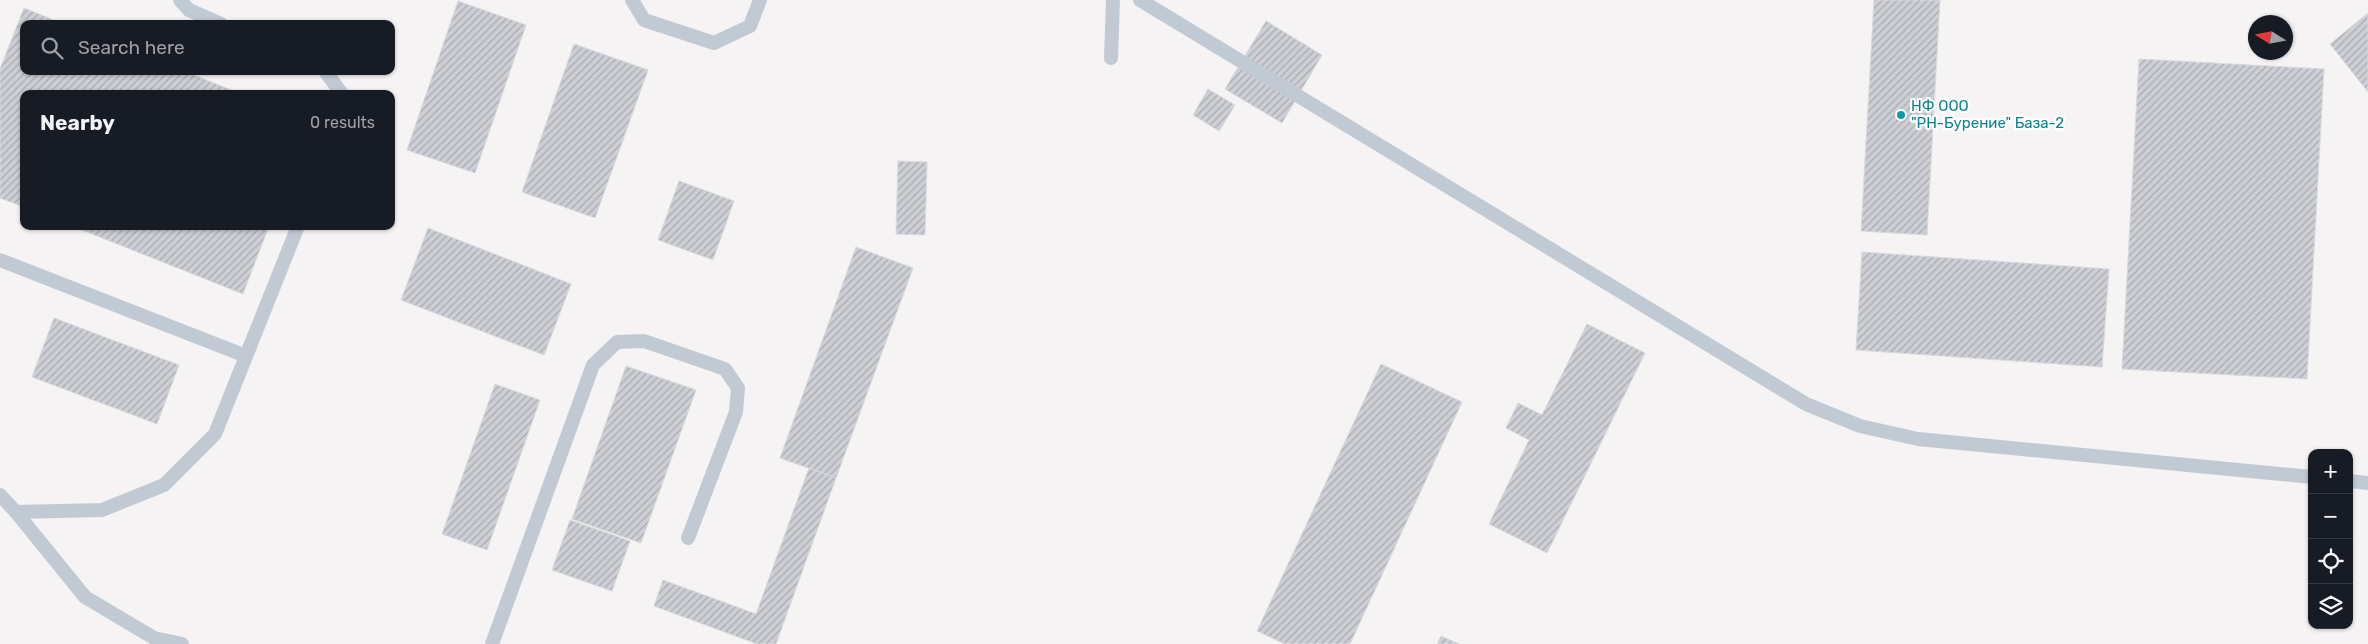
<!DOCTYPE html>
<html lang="en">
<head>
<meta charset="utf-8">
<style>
	:root { --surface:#171b24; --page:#242831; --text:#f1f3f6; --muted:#9ea1a6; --line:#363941 }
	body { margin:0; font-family:Rubik,sans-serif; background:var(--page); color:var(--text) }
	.controls { position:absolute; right:15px; bottom:15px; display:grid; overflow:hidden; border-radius:10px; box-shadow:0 1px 4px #0004 }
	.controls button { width:45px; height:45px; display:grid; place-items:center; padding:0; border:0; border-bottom:1px solid var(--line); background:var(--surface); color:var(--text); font:25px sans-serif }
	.compass { position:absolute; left:2248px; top:15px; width:45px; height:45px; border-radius:50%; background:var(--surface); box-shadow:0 1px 4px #0004; rotate:281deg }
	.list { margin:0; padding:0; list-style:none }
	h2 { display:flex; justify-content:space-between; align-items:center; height:65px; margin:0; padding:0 20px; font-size:21px }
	h2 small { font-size:16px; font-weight:400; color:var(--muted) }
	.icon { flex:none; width:28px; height:28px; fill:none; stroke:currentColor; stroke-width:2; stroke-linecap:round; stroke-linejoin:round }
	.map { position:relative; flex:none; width:2368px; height:644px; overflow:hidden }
	.search { position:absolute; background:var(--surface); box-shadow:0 1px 4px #0004; left:20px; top:20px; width:375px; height:55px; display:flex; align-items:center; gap:12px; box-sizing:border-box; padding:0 18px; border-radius:10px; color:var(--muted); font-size:19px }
	.panel { position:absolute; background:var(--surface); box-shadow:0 1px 4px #0004; left:20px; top:90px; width:375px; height:140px; border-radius:10px }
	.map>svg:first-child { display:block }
	.building { fill:url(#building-hatch); stroke:#d7d9de }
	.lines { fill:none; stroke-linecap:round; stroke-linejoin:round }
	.service { stroke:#c1cad2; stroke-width:14 }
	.culture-dot { fill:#0f9aa8; stroke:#fff; stroke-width:2 }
	.labels { text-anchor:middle; stroke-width:4.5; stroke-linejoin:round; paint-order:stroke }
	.culture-label { font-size:15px; fill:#0d838f; stroke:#fff; text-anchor:start }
</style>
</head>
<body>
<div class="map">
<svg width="2368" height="644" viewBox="0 0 2368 644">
	<defs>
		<pattern id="building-hatch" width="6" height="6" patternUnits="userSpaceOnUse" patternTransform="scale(1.25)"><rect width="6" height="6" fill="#cdcfd5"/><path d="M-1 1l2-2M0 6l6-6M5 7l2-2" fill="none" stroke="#a8abb0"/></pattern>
	</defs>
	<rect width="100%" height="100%" fill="#f5f3f3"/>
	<g class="building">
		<path d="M 1874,0 L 1940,0 L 1927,235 L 1861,231 Z"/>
		<path d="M 458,1 L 526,25 L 475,173 L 407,150 Z"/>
		<path d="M 24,8 L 63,24 L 24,24 L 24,71 L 184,71 L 241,94 L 24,94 L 24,207 L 0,198 L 0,69 Z"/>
		<path d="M 2368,13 L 2368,92 L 2330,44 Z"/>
		<path d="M 1266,21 L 1322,55 L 1282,123 L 1225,89 Z"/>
		<path d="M 574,44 L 648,70 L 595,218 L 522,192 Z"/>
		<path d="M 2139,59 L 2324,69 L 2307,379 L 2122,369 Z"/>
		<path d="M 1208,89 L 1235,105 L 1219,131 L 1193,115 Z"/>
		<path d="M 898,161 L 927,162 L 925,235 L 896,234 Z"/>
		<path d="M 679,181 L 734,201 L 713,260 L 658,240 Z"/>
		<path d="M 72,226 L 269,226 L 243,294 Z"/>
		<path d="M 428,228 L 571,284 L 544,355 L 401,300 Z"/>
		<path d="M 856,247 L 913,268 L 836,478 L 780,458 Z"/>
		<path d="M 1862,252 L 2109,269 L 2102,367 L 1856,350 Z"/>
		<path d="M 54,318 L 179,365 L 157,424 L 32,377 Z"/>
		<path d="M 1587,324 L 1645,353 L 1547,553 L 1489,524 L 1529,440 L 1506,428 L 1518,403 L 1542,415 Z"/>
		<path d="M 1381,364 L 1462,402 L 1350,644 L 1285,644 L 1257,631 Z"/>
		<path d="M 626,366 L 696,390 L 641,543 L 572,519 Z"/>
		<path d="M 495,384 L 540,400 L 487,550 L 442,534 Z"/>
		<path d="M 809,468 L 836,478 L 776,644 L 757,644 L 654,606 L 663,580 L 756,614 Z"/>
		<path d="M 570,520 L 630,541 L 612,591 L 552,570 Z"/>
		<path d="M 1441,636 L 1459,644 L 1437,644 Z"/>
	</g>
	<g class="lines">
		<g class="service">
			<path d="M 180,0 L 189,10 L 221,24"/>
			<path d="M 632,0 L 644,20 L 714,43 L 750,26 L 760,0"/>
			<path d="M 1140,0 L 1806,404 L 1860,426 L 1918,439 L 2312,477"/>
			<path d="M 1111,58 L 1113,0"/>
			<path d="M 325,71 L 342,94"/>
			<path d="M 0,260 L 246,356"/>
			<path d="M 2349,481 L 2368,483"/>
			<path d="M 0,495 L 16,512 L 85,597 L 154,638 L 182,644"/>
			<path d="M 16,512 L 102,510 L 164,485 L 215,434 L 298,226"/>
			<path d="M 492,644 L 593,365 L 617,342 L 644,341 L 725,369 L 738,388 L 736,412 L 688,538"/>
		</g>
	</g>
	<circle class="culture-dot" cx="1901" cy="115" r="5"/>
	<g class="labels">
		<g class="culture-label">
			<text x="1911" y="111">НФ ООО<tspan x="1911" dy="17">"РН-Бурение" База-2</tspan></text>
		</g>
	</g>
</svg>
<div class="controls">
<button>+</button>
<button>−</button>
<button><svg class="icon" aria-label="locate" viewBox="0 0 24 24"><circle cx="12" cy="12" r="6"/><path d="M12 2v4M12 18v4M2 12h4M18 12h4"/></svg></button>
<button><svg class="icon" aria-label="layers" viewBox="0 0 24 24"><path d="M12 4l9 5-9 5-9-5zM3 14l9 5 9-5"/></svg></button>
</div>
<svg class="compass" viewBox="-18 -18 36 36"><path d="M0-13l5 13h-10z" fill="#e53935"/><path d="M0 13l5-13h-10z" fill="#9ea1a6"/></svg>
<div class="search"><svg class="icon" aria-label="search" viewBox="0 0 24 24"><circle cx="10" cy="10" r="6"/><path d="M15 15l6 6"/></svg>Search here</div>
<section class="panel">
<h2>Nearby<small>0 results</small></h2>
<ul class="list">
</ul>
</section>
</div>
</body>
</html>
